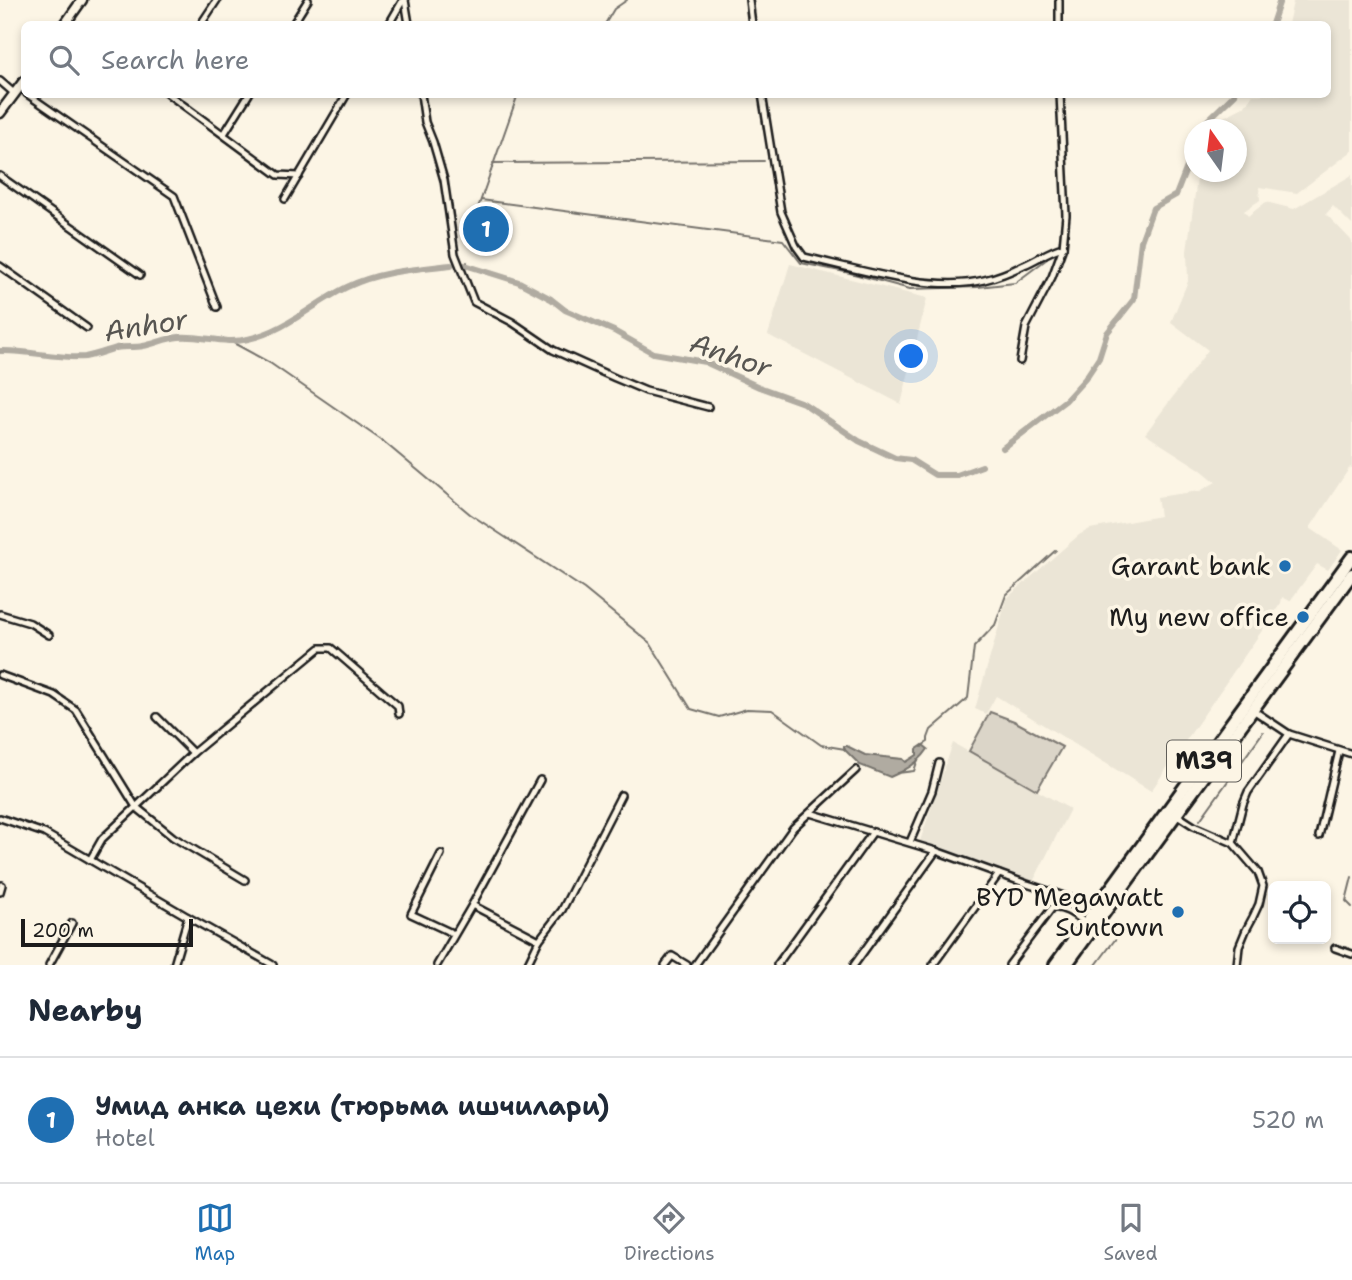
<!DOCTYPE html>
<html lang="en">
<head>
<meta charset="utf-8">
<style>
	:root { --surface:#fff; --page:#f2f2f3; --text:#1f2937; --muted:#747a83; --line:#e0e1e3; --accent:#1f6fb2 }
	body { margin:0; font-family:"Shantell Sans",sans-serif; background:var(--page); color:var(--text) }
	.controls { position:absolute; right:21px; bottom:21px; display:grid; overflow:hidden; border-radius:10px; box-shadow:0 4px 10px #0003 }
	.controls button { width:63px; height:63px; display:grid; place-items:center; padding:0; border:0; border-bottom:2px solid var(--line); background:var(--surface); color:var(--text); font:35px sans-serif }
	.compass { position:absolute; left:1184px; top:119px; width:63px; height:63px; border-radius:50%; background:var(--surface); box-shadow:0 4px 10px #0003; rotate:346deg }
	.scale { position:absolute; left:21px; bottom:18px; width:172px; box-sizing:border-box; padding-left:7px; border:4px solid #1c1c1c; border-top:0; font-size:19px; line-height:24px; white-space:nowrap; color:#1c1c1c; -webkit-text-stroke:5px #fcf5e5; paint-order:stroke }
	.you { position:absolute; left:912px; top:357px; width:24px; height:24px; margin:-18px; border:5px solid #fff; border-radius:50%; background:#1a73e8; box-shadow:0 0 0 10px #1a73e833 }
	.badge { display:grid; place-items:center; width:46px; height:46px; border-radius:50%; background:var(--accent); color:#fff; font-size:23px; font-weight:700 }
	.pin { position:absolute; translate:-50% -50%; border:4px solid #fff; box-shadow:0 2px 7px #0006 }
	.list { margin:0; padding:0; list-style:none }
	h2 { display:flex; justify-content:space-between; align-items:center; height:91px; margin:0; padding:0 28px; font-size:30px }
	h2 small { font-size:23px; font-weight:400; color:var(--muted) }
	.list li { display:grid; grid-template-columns:46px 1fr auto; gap:21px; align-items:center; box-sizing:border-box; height:126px; padding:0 28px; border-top:2px solid var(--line) }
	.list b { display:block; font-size:26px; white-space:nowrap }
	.list p { margin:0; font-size:23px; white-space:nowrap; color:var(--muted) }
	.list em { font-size:23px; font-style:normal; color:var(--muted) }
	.icon { flex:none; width:38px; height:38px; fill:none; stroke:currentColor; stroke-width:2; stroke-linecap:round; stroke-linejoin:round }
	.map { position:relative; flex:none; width:1352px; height:965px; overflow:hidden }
	.search { position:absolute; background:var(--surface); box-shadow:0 4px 10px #0003; left:21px; right:21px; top:21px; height:77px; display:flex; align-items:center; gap:18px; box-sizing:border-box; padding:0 24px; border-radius:10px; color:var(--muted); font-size:26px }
	.sheet { height:217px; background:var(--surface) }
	nav { display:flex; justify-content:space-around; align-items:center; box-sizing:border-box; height:98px; border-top:2px solid var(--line); background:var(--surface); font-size:19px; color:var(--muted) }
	nav a { display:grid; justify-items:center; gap:4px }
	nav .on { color:var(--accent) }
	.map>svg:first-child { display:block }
	.built { fill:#ebe5d6 }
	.green { fill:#dbd5c8; stroke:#7c7872; stroke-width:2 }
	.water { fill:#b0aba1; stroke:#75726c; stroke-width:2 }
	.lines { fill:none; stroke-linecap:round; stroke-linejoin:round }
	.stream { stroke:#75726c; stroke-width:2 }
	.canal { stroke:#b0aba1; stroke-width:6 }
	.street-casing { stroke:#1c1c1c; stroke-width:10 }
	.secondary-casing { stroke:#1c1c1c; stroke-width:13 }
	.highway-casing { stroke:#1c1c1c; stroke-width:16 }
	.street { stroke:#fcf5e5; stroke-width:5 }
	.secondary { stroke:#fcf5e5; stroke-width:8 }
	.highway { stroke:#fcf5e5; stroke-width:10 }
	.poi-dot { fill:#1f6fb2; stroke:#fcf5e5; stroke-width:2.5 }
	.labels { text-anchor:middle; stroke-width:7; stroke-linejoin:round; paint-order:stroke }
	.shield { fill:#fcf5e5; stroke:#5f5d58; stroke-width:2 }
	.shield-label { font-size:24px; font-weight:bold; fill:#1c1c1c }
	.poi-label { font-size:26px; fill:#1c1c1c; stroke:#fcf5e5; text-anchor:end }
	.water-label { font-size:28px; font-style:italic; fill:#575551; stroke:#fcf5e5 }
</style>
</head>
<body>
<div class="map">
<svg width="1352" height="965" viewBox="0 0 1352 965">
	<rect width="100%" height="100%" fill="#fcf5e5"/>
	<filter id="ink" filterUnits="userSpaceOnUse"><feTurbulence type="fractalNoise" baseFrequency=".0143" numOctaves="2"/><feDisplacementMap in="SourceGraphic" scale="14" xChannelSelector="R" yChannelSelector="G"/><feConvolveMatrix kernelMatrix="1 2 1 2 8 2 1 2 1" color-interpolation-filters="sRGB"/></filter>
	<g filter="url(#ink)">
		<g class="built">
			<path d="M 1296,0 L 1352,0 L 1352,151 L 1297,193 L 1259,187 L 1260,200 L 1244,211 L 1248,216 L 1266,202 L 1294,209 L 1352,175 L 1352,225 L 1333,206 L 1326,214 L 1352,241 L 1352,468 L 1350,467 L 1310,528 L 1342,550 L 1328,570 L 1317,564 L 1290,601 L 1282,597 L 1281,603 L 1151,791 L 996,696 L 986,714 L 975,709 L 1007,598 L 1079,535 L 1090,529 L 1160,516 L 1157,497 L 1200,491 L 1216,482 L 1200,469 L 1145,434 L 1208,350 L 1171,322 L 1188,281 L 1187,251 L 1198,172 L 1236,172 L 1236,130 L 1218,129 L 1222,118 L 1245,106 L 1253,95 L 1328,94 L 1328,24 L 1288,24 L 1293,2 Z"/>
			<path d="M 790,264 L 927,298 L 901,404 L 768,335 Z"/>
			<path d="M 953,743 L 1070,809 L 1033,882 L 920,841 Z"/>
		</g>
		<path class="green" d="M 990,712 L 1014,721 L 1062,747 L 1037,790 L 969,751 Z"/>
		<path class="water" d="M 923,745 L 928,749 C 919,763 905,771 890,777 L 860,765 L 844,749 L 844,746 L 847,746 L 865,755 L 903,759 L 906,762 L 917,755 L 917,749 Z"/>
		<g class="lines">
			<g class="stream">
				<path d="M 605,24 L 614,9 L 627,0"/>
				<path d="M 493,163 L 764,161"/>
				<path d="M 481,200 L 783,240 L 801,263 L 850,273 L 910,289 L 978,287 L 1015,283 L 1047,259"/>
				<path d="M 472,225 L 518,94"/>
				<path d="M 467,262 L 467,265"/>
				<path d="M 228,340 L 270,363 L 384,442 L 470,514 L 584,589 L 650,643 L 691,709 L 719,717 L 747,709 L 772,710 L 821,745 L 845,749"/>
				<path d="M 922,747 L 923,745 L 928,742 L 928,738 L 931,730 L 968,698 L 974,647 L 995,625 L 1006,595 L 1056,550"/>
				<path d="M 898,773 L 914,771 L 918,759"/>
				<path d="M 1200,820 L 1263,732"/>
				<path d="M 1352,877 L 1346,901 L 1352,907"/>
				<path d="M 1096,965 L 1120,933"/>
			</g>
			<g class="canal">
				<path d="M 1272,24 L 1280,0"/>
				<path d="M 1203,130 L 1207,121 L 1235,94"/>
				<path d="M 465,265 L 519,282 L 551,299 L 565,310 L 614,331 L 653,353 L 705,362 L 759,387 L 803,403 L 859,441 L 895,458 L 911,460 L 935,475 L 957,475 L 982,466"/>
				<path d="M 0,351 C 28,350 57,359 85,357 C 96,355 106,351 116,348 C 125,346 134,348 143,346 C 155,344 166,338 179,337 C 202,335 225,345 248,339 C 288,330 312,304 347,287 C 380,271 416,269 451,265"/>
				<path d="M 1003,448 L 1066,400 L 1085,379 L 1099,358 L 1107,333 L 1134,299 L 1141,241 L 1153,208 L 1176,195 L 1194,149"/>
			</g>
			<g class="street-casing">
				<g id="street">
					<path d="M 405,0 L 409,24"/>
					<path d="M 749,0 L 752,24"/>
					<path d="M 1059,0 L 1059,24"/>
					<path d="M 201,24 L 217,0"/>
					<path d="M 293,24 L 308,0"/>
					<path d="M 389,24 L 403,0"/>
					<path d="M 0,81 L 15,94"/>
					<path d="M 27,94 L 174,196 L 217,307"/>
					<path d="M 168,94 L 278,175 L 299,176"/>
					<path d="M 421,94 L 425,122 L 433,142 L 444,180 L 455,254 L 474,302 L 512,322 L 553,350 L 615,378 L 646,391 L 708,407"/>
					<path d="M 762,94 L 781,212 L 796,246 L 804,257 C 854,268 933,293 984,280 C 997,277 1012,271 1024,265 C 1039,259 1047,251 1063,247"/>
					<path d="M 224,134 L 249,94"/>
					<path d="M 0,176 L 140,275"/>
					<path d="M 285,199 L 347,94"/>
					<path d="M 0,266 L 87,328"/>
					<path d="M 1020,361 L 1026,327 L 1052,277 L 1063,247 L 1066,215 L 1060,94"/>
					<path d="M 0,614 L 30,623 L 49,635"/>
					<path d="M 0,675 L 54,695 L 76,710 L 136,807 L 173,837 L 245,880"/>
					<path d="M 1253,710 L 1289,734 L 1352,754"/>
					<path d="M 157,717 L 193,753"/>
					<path d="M 810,813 L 936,851 L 1027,884 L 1070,898 L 1093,913"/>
					<path d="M 1177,815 L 1194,826 L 1233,843 L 1258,872 L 1263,886 L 1259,904 L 1253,917 L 1246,930 L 1239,947 L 1237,965"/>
					<path d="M 0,818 L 44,833 L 188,917 L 273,965"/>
					<path d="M 1319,836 L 1339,751"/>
					<path d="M 910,842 L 932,791 L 939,763"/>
					<path d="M 1233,843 L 1243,804 L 1248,792 L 1289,734"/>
					<path d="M 441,854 L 411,914 L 454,934"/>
					<path d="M 90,860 L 102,839 L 193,753 L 320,648 L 331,648 L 398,706 L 399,714"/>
					<path d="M 0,892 L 2,885"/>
					<path d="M 472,905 L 539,940"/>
					<path d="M 1335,948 L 1352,954"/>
					<path d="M 49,965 L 72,923"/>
					<path d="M 174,965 L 188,917"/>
					<path d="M 437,965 L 472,905 L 540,780"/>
					<path d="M 527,965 L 539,940 L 562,910 L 621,795"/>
					<path d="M 665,965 L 672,956 L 687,965"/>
					<path d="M 695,965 L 793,828 L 856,770"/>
					<path d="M 777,965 L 873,832"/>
					<path d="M 854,965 L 936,851"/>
					<path d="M 933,965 L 999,874"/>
					<path d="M 1009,965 L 1052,908 C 1064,906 1076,916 1086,923"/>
				</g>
			</g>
			<g class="secondary-casing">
				<g id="secondary">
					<path d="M 65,24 L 82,0"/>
					<path d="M 0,113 L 24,81"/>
				</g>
			</g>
			<g class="highway-casing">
				<g id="highway">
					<path d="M 1055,965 L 1352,557"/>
					<path d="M 1066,965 L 1352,574"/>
				</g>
			</g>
			<use href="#street" class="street"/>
			<use href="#secondary" class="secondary"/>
			<use href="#highway" class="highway"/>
		</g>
	</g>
	<g class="poi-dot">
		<circle cx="1285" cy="566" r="7"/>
		<circle cx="1303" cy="617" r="7"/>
		<circle cx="1178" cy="912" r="7"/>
	</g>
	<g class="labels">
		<rect class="shield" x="1167" y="740.5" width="74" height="41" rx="5"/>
		<g class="shield-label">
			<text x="1204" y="769">M39</text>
		</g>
		<g class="poi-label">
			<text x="1271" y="575">Garant bank</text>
			<text x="1289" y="626">My new office</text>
			<text x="1164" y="906">BYD Megawatt<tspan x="1164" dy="30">Suntown</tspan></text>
		</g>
		<g class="water-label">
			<text transform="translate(146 325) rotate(-9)" y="10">Anhor</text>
			<text transform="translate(731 355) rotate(19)" y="10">Anhor</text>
		</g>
	</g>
</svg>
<div class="controls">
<button><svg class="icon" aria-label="locate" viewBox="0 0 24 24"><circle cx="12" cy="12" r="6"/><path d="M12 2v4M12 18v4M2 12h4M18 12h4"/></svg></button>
</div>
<svg class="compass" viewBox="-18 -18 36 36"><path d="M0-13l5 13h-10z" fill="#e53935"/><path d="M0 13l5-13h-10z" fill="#747a83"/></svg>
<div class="scale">200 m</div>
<div class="you"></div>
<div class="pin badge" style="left:486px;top:229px">1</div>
<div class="search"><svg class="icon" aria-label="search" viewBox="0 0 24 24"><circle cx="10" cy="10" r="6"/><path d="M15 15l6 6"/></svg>Search here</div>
</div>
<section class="sheet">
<h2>Nearby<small></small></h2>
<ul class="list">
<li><span class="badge">1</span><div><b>Умид анка цехи (тюрьма ишчилари)</b><p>Hotel</p></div><em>520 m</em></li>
</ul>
</section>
<nav>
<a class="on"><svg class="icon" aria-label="map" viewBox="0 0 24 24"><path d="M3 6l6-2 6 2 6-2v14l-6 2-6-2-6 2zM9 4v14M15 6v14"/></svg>Map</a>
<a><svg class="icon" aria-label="directions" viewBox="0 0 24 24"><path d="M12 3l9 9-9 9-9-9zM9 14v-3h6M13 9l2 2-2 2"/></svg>Directions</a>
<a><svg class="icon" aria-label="saved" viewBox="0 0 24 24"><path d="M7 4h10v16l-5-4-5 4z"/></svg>Saved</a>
</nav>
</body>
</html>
